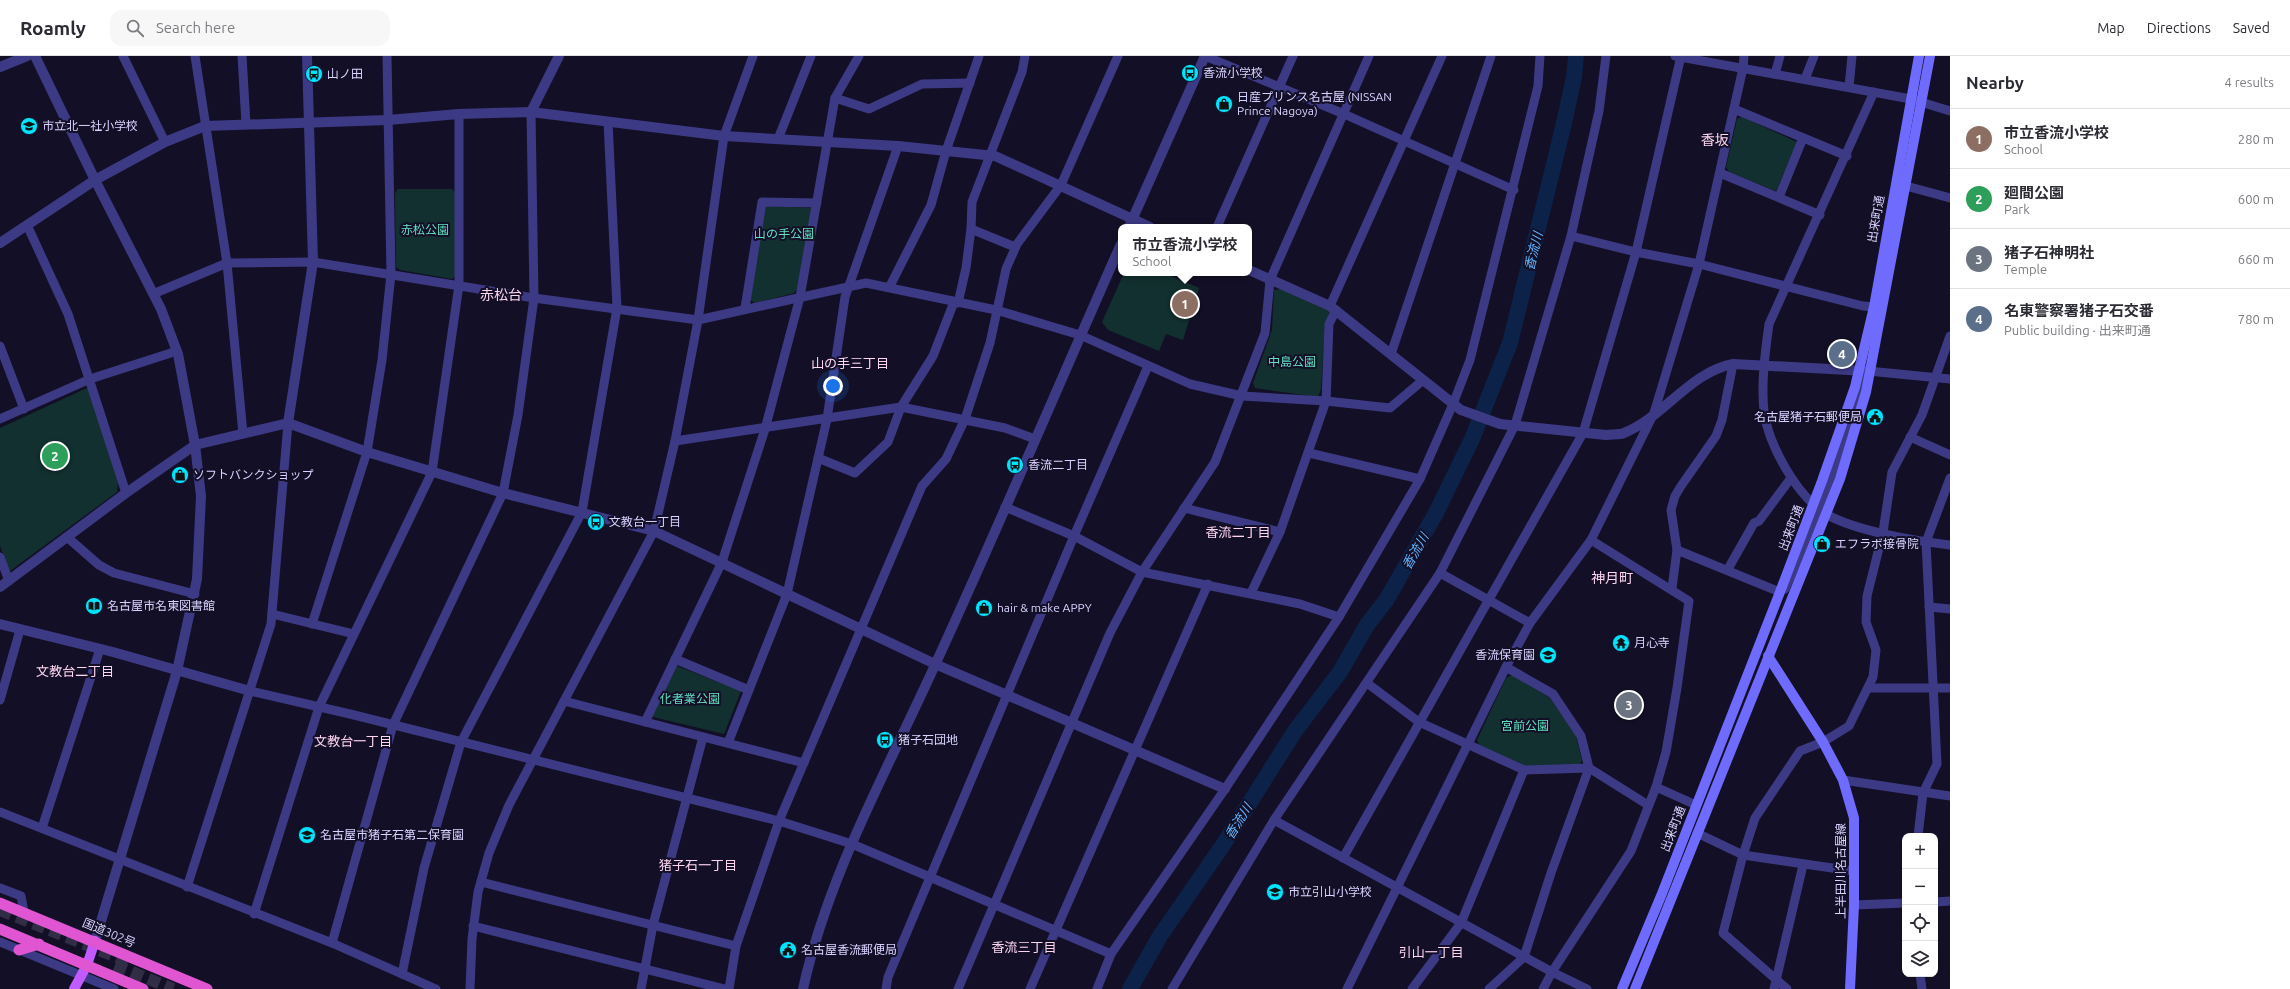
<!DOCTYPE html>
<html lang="en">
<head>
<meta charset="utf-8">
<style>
	:root { --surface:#fff; --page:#f7f7f7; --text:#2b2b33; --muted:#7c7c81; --line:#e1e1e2; --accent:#2563eb }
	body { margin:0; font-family:Ubuntu,"Noto Sans JP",sans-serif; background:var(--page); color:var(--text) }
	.controls { position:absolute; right:12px; bottom:12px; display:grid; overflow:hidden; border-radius:8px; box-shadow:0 1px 3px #0004 }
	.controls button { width:36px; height:36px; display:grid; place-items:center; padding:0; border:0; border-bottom:1px solid var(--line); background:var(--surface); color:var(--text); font:20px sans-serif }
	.you { position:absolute; left:833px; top:330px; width:14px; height:14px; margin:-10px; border:3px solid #fff; border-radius:50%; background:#1a73e8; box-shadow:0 0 0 6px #1a73e833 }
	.badge { display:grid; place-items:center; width:26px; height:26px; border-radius:50%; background:var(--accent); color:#fff; font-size:13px; font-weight:700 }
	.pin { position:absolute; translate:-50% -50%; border:2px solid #fff; box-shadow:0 1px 4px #0006 }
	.popup { position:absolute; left:1118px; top:168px; width:134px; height:52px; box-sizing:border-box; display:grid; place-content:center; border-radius:8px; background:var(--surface); filter:drop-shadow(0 1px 3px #0005); font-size:13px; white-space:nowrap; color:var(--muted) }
	.popup b { font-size:15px; color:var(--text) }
	.popup::after { content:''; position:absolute; left:50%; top:100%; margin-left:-8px; border:8px solid transparent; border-top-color:var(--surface) }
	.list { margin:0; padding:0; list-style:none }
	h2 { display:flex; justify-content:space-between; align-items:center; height:52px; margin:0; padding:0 16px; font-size:17px }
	h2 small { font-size:13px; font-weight:400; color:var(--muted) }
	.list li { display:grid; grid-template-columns:26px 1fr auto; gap:12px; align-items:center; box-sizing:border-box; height:60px; padding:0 16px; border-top:1px solid var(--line) }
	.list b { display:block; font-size:15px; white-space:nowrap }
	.list p { margin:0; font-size:13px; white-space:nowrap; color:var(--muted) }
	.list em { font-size:13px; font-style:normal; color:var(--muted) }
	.icon { flex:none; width:22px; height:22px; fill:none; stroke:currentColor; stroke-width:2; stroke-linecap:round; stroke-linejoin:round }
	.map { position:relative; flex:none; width:1950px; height:933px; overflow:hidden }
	header { display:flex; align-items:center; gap:24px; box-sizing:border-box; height:56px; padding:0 20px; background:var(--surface); border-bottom:1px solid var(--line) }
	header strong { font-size:19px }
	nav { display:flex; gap:22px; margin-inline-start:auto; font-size:14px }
	.search { width:280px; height:36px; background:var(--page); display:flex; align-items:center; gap:10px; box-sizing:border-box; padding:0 14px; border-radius:12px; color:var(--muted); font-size:15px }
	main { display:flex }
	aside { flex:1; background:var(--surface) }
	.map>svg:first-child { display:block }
	.green { fill:#12302f }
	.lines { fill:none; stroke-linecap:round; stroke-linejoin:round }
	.river { stroke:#0c2248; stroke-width:16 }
	.motorway-tunnel { stroke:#312d47; stroke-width:12; stroke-dasharray:12 6; stroke-linecap:butt }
	.minor { stroke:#3d3a85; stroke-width:9 }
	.tertiary { stroke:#3d3a85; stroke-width:10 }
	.secondary { stroke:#6f6bff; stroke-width:10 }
	.primary { stroke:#c25bff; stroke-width:10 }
	.trunk { stroke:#e055d1; stroke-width:11 }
	.labels { text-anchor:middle; stroke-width:4; stroke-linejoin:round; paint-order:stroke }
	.poi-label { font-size:12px; fill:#d9d4ff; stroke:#130f26; text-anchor:start }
	.street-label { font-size:12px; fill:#d9d4ff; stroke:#130f26 }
	.park-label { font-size:12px; fill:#5fe0c0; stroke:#130f26 }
	.water-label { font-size:13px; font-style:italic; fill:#62b6ff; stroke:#130f26 }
	.neighbourhood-label { font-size:13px; fill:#ffd6f0; stroke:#130f26 }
	.quarter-label { font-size:14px; fill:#ffd6f0; stroke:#130f26 }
</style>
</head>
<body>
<header>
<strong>Roamly</strong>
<div class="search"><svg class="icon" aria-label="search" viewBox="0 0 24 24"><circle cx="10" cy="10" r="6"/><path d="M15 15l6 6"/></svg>Search here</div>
<nav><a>Map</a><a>Directions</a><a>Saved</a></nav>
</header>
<main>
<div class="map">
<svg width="1950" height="933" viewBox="0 0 1950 933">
	<rect width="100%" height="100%" fill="#130f26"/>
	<g class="green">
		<path d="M 1742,61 L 1797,86 L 1776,135 L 1729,116 L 1726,111 L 1737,63 Z"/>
		<path d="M 398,133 L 452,133 L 455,137 L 456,220 L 452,223 L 400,214 L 396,211 L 395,137 Z"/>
		<path d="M 766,150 L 811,152 L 813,155 L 799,231 L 794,237 L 755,247 L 750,244 L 763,154 Z"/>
		<path d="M 1124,217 L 1164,217 L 1199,232 L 1183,284 L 1166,278 L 1159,295 L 1108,274 L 1102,266 Z"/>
		<path d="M 1281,233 L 1331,253 L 1325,268 L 1321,333 L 1318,341 L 1255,332 L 1253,327 L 1272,274 L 1274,234 Z"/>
		<path d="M 87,332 L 91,338 L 118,427 L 117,436 L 10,515 L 0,490 L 0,372 Z"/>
		<path d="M 677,610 L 741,635 L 724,678 L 653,661 L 652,657 Z"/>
		<path d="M 1512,619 L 1550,642 L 1576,680 L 1582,704 L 1580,708 L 1523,710 L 1479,689 L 1477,684 L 1506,622 Z"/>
	</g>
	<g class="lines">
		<path class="river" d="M 1130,933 L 1160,880 L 1223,789 L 1295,675 L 1340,616 L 1367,569 L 1387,543 L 1436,457 L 1472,383 L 1510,287 L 1564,67 L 1574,21 L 1576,0"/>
		<g class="motorway-tunnel">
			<path d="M 0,854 L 129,906"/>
			<path d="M 115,909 L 173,933"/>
		</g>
		<g class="minor">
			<path d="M 123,0 L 165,86"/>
			<path d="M 195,0 L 227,207 L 243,378"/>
			<path d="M 242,0 L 246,68"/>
			<path d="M 1205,0 L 1344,58 L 1514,134"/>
			<path d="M 1675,0 L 1911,43 L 1950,55"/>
			<path d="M 1775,18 L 1780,0"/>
			<path d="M 1805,23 L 1814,0"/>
			<path d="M 1849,31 L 1852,0"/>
			<path d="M 1874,36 L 1769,268 C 1765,297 1761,327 1764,356 C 1769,390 1797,440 1826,458 C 1855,475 1916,485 1950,489"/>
			<path d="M 835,42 L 869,53 L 922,28 L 970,27"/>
			<path d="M 1734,53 L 1847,100"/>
			<path d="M 778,83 L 811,0"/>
			<path d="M 1720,117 L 1820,159"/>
			<path d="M 1906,130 L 1950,142"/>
			<path d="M 1779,141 L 1803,82"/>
			<path d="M 27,169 L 68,258 L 126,437"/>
			<path d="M 1217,171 L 1293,0"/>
			<path d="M 971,173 L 1015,191"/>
			<path d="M 1571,180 L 1636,196 L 1699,208 L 1863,250 L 1874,251"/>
			<path d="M 890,230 L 931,149 L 946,95 L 979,0"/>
			<path d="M 153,238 L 227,207 L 313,206 L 534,242 L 698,264 L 866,227 L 996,254 L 1080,279 L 1190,328 L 1242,340 L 1326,345 L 1390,352 L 1422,325"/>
			<path d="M 958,247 L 966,212 L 971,173 L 972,146 L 1022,16 L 1025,0"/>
			<path d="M 1330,250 L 1442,0"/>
			<path d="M 745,252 L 762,146 L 817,147"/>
			<path d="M 0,290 L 24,353"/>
			<path d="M 1391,298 L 1491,0"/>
			<path d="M 0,363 L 90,323 L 177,295"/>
			<path d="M 1910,381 L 1950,399"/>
			<path d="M 675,385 L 901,351 L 1005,372 L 1035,383"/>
			<path d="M 1309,397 L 1420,423"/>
			<path d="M 818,402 L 855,417 L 888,386 L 901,351 L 933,300 L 954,246"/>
			<path d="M 1005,451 L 1074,480 L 1142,516 L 1300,548 L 1339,561"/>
			<path d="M 1184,452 L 1280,476"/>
			<path d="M 1821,458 L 1824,441 L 1868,315 L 1950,323"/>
			<path d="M 67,481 L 99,509 L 114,517 L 195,538"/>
			<path d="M 1677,494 L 1780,536"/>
			<path d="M 0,501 L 9,525"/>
			<path d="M 1728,513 L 1754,467 L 1759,465 L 1791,422"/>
			<path d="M 1440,517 L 1530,567"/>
			<path d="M 1672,532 L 1677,494 L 1671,454 L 1675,440 L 1681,430 L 1716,380 L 1722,364 L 1733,308"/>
			<path d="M 1785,533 L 1815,464 L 1817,450"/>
			<path d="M 1251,537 L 1280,476 L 1326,345 L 1329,268 L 1336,254"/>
			<path d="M 1929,551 L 1950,553"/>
			<path d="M 272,558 L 354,578"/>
			<path d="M 312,568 L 367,396 L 382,304 L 391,218 L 387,0"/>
			<path d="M 675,603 L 749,634"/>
			<path d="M 1367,627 L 1419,666 L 1524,714 L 1589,712 L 1648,749"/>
			<path d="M 1868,632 L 1950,632"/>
			<path d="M 250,635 L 350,658 L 779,765 L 852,788 L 1111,898"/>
			<path d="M 0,644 L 20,574"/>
			<path d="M 564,645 L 804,707"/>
			<path d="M 645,666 L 722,506 L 765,373 L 800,241 L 835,42 L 859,0"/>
			<path d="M 728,687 L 787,538 L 827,363 L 845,241 L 898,90"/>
			<path d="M 1843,724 L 1950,740"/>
			<path d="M 1656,731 L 1696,749"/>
			<path d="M 0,756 L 332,887 L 436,933"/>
			<path d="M 1274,764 L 1552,916 L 1587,933"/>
			<path d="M 42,772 L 100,593"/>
			<path d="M 1697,777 L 1743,799 L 1853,815"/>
			<path d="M 1918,780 L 1923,737 L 1937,708 L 1926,486 L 1950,422"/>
			<path d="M 1343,802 L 1583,377 L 1636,196 L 1681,0"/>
			<path d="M 481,826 L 736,890"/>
			<path d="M 187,831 L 271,568 L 288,367"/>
			<path d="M 0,832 L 21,840 L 24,856"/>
			<path d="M 1935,846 L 1950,845"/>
			<path d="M 1854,849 L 1905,847"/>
			<path d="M 254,858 L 319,651 L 432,416 L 459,229 L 459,58"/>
			<path d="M 473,870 L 725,933"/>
			<path d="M 0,886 L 114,933"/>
			<path d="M 332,887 L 393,669 L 503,437 L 518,359 L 534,242 L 531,56"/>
			<path d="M 402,918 L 424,812 L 461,686 L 582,456 L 617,252 L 608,66"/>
			<path d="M 1920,918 L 1922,933"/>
			<path d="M 470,933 L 472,883 L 478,836 L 489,797 L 509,749 L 654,475 L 675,385 L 698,264 L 724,80 L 753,0"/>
			<path d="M 641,933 L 653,869 L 703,681"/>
			<path d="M 729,933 L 736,890 L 779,765 L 922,430 L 946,403 L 965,363 L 990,287 L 1006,213 L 1017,188 L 1061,129 L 1118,0"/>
			<path d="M 886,933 L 888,921 L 1074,480 L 1148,310"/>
			<path d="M 958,933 L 1110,577 L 1142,516 L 1215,406 L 1265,277 L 1270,224 L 1369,0"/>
			<path d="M 1030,933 L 1208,528"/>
			<path d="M 1097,933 L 1111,898 L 1225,733 L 1339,561 L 1420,423 L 1453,348 L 1470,304 L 1538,30 L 1540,0"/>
			<path d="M 1172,933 L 1274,764 L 1440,517 L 1515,369 L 1571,180 L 1599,55 L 1606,0"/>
			<path d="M 1347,933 L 1506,611 L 1530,567 L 1591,484 L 1654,357 L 1699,208 L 1743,12 L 1744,0"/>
			<path d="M 1412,933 L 1461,867 L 1524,714"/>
			<path d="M 1489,933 L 1524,901 L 1551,817 L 1589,712 L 1581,680 L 1553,638 L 1506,611"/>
			<path d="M 1543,933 L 1552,916 L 1631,795 L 1656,731 L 1666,696 L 1677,632 L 1689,545 L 1591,484"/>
			<path d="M 1774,933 L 1803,809"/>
			<path d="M 1787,933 L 1723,877 L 1743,799 L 1755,762 L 1800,695 L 1823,686 L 1849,670 L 1873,621 L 1876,594 L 1866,566 L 1867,540 L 1883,476 L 1892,416 L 1922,359 L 1950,280"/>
		</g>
		<g class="tertiary">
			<path d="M 35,0 L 95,124 L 161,253 L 178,298 L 195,389 L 201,440 L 197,523 L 177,615 L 95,885"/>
			<path d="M 0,11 L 27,0"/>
			<path d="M 531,56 L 559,0"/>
			<path d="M 1129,171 L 1205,0"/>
			<path d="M 0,187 L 95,124 L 165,86 L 205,70 L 388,64 L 459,58 L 531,56 L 724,80 L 898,90 L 995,100 L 1150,171"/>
			<path d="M 1249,214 L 1330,250 L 1461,354 L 1500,368 L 1606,379 C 1611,378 1619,379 1624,377 C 1664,361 1690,316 1733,308 L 1868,315"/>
			<path d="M 288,367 L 313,206 L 307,0"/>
			<path d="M 0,531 L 126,437 L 195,389 L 288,367 L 367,396 L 503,437 L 654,475 L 935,608 L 1225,733"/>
			<path d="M 0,568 L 113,596 L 250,635"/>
			<path d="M 803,933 C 828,819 887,715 935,609 C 999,470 1059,328 1121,188"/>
		</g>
		<g class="secondary">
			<path d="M 1768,600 L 1823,686 L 1843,724 L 1854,762 L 1854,849 L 1850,933"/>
			<path d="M 1622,933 L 1661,840 L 1780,536 L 1822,425 L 1855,331 L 1874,251 L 1919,0"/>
			<path d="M 1635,933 L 1840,423 L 1866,336 L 1930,0"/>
		</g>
		<path class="primary" d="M 74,933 L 87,909 L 95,885"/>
		<g class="trunk">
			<path d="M 0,847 L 207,933"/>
			<path d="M 0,873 L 143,933"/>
			<path d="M 19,894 L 39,888"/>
		</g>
	</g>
	<defs>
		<g id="bus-disc" transform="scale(0.9)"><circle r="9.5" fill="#00e5ff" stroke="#130f26"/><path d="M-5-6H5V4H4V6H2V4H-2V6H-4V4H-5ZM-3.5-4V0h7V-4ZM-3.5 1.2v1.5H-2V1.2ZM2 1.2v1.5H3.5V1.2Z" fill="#111"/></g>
		<g id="shop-disc" transform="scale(0.9)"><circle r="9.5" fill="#00e5ff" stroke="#130f26"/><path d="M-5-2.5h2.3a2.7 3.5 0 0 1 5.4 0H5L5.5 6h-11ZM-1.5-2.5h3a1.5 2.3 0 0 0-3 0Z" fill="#111"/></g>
		<g id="school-disc" transform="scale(0.9)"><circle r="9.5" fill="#00e5ff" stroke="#130f26"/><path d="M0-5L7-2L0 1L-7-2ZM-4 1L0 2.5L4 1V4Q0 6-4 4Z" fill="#111"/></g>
		<g id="civic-disc" transform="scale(0.9)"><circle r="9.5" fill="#00e5ff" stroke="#130f26"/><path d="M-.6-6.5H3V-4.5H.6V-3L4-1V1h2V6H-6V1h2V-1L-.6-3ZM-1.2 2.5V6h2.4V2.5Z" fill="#111"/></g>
		<g id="library-disc" transform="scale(0.9)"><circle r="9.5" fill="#00e5ff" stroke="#130f26"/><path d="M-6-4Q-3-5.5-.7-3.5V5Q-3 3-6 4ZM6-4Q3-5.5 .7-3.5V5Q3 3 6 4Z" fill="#111"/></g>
		<g id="temple-disc" transform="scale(0.9)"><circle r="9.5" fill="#00e5ff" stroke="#130f26"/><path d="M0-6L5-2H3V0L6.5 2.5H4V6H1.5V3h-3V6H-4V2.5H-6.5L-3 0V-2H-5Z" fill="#111"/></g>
	</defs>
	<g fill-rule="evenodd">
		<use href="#bus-disc" x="1190" y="17"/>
		<use href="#bus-disc" x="314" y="18"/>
		<use href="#shop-disc" x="1224" y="48"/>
		<use href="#school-disc" x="29" y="70"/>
		<use href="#civic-disc" x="1875" y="361"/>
		<use href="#bus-disc" x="1015" y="409"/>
		<use href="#shop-disc" x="180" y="419"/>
		<use href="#bus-disc" x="596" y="466"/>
		<use href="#shop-disc" x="1822" y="488"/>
		<use href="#library-disc" x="94" y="550"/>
		<use href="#shop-disc" x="984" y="552"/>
		<use href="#temple-disc" x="1621" y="587"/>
		<use href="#school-disc" x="1548" y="599"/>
		<use href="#bus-disc" x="885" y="684"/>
		<use href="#school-disc" x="307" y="779"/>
		<use href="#school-disc" x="1275" y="836"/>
		<use href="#civic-disc" x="788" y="894"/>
	</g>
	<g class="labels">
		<g class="poi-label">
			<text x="1203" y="21">香流小学校</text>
			<text x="327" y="22">山ノ田</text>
			<text x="1237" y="45">日産プリンス名古屋 (NISSAN<tspan x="1237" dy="14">Prince Nagoya)</tspan></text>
			<text x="42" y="74">市立北一社小学校</text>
			<text x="1862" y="365" text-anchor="end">名古屋猪子石郵便局</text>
			<text x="1028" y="413">香流二丁目</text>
			<text x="193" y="423">ソフトバンクショップ</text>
			<text x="609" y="470">文教台一丁目</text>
			<text x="1835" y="492">エフラボ接骨院</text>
			<text x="107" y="554">名古屋市名東図書館</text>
			<text x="997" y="556">hair &amp; make APPY</text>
			<text x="1634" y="591">月心寺</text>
			<text x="1535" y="603" text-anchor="end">香流保育園</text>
			<text x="898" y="688">猪子石団地</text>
			<text x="320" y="783">名古屋市猪子石第二保育園</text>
			<text x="1288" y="840">市立引山小学校</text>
			<text x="801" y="898">名古屋香流郵便局</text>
		</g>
		<g class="street-label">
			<text transform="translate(1876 163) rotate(-80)" y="4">出来町通</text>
			<text transform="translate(1791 472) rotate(-69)" y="4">出来町通</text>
			<text transform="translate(1673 773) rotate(-69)" y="4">出来町通</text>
			<text transform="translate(1841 815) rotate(-90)" y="4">上半田川名古屋線</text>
			<text transform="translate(109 877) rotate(23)" y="4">国道302号</text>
		</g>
		<g class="park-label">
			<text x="425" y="178">赤松公園</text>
			<text x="784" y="182">山の手公園</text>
			<text x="1292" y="310">中島公園</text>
			<text x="690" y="647">化者業公園</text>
			<text x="1525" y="674">宮前公園</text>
		</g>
		<g class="water-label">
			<text transform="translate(1533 195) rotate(-76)" y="5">香流川</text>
			<text transform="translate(1415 495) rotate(-60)" y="5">香流川</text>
			<text transform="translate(1238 765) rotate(-58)" y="5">香流川</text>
		</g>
		<g class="neighbourhood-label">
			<text x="850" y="312">山の手三丁目</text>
			<text x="1238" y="481">香流二丁目</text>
			<text x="75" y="620">文教台二丁目</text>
			<text x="353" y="690">文教台一丁目</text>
			<text x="698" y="814">猪子石一丁目</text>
			<text x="1024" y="896">香流三丁目</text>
			<text x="1431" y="901">引山一丁目</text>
		</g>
		<g class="quarter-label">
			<text x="1715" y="89">香坂</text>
			<text x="501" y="244">赤松台</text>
			<text x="1612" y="527">神月町</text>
		</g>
	</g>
</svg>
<div class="controls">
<button>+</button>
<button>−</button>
<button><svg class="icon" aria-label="locate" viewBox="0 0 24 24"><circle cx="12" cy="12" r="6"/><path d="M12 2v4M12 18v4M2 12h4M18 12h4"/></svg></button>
<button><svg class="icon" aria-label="layers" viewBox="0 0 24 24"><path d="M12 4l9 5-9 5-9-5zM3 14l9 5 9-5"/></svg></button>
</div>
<div class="you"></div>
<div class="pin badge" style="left:1185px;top:248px;background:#8d6e63">1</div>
<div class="popup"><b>市立香流小学校</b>School</div>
<div class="pin badge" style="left:55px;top:400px;background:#2e9e5b">2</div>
<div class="pin badge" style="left:1629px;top:649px;background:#6b7280">3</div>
<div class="pin badge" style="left:1842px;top:298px;background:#5c6f8a">4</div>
</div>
<aside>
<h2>Nearby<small>4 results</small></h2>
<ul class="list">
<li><span class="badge" style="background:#8d6e63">1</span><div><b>市立香流小学校</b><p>School</p></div><em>280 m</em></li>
<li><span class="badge" style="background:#2e9e5b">2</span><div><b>廻間公園</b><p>Park</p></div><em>600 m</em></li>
<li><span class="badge" style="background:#6b7280">3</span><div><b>猪子石神明社</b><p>Temple</p></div><em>660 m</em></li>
<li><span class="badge" style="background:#5c6f8a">4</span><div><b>名東警察署猪子石交番</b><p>Public building · 出来町通</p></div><em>780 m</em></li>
</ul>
</aside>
</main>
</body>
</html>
